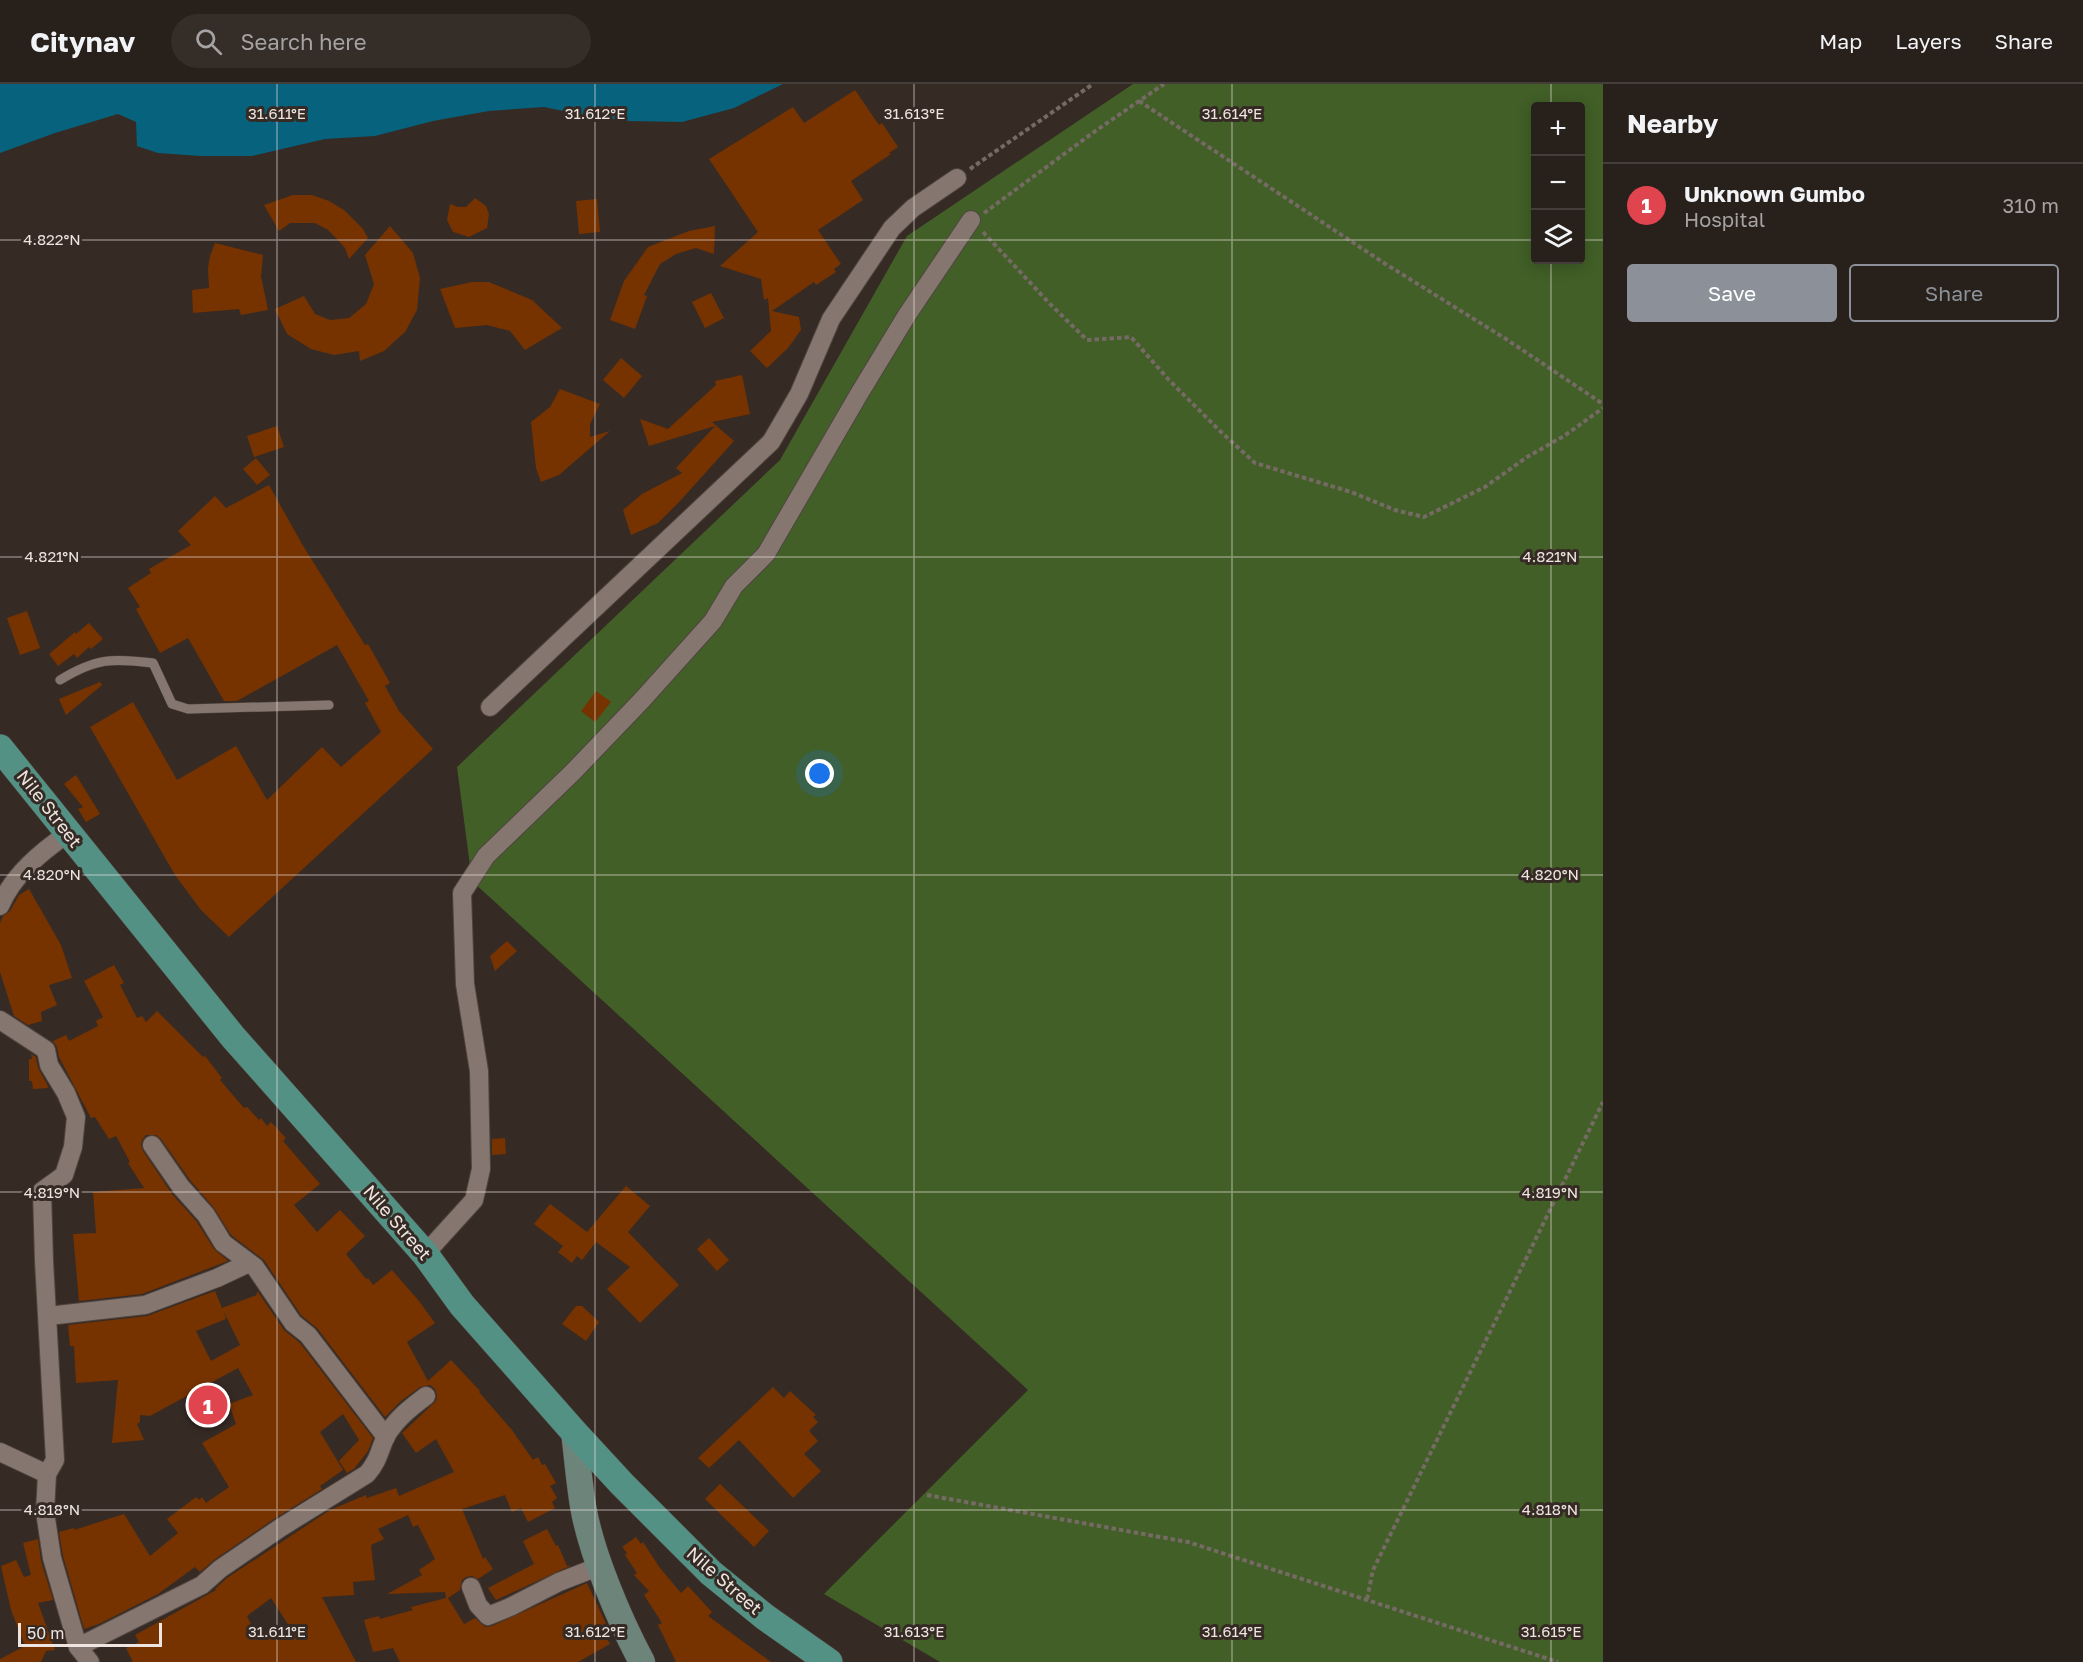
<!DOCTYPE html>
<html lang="en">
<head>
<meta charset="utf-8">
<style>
	:root { --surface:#28201b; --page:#342d28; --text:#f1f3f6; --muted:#a5a3a3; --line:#443e3a; --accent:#8c9099 }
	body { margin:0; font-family:"Golos Text",sans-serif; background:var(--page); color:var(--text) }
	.controls { position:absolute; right:18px; top:18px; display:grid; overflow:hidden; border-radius:6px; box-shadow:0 3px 15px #0003 }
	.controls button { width:54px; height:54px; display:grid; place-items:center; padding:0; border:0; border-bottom:2px solid var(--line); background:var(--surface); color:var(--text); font:30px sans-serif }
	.scale { position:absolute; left:18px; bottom:15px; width:144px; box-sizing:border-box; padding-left:6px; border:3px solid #eee5e1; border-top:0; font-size:16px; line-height:21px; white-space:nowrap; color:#eee5e1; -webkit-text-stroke:4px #362a24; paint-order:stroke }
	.you { position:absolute; left:820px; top:690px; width:21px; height:21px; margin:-15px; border:4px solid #fff; border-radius:50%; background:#1a73e8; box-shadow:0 0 0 9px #1a73e833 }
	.badge { display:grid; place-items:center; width:39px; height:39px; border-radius:50%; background:var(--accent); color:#fff; font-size:20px; font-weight:700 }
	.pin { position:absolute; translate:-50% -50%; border:3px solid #fff; box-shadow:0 2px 6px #0006 }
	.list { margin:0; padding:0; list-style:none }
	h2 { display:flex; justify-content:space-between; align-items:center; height:78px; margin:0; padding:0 24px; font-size:26px }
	h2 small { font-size:20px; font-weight:400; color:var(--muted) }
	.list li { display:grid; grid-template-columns:39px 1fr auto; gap:18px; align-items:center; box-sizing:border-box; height:84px; padding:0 24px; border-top:2px solid var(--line) }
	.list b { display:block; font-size:22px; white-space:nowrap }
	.list p { margin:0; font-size:20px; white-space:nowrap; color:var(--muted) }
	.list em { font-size:20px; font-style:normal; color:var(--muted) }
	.actions { display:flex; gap:12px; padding:18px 24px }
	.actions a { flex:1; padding:14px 0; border:2px solid var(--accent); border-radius:6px; text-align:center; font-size:21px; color:var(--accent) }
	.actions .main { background:var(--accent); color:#fff }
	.icon { flex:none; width:33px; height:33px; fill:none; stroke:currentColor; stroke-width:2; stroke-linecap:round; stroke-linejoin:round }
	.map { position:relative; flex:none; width:1603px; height:1578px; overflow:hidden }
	header { display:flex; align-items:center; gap:36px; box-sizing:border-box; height:84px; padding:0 30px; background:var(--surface); border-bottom:2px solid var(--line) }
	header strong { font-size:28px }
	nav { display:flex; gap:33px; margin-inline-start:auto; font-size:21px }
	.search { width:420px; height:54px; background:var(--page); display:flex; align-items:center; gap:15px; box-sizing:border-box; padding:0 21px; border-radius:33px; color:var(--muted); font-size:22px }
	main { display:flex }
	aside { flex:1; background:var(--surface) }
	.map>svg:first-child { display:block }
	.green { fill:#415f27; fill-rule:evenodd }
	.water { fill:#07627e }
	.building { fill:#763300; fill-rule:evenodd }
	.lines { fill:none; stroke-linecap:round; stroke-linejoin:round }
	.service-casing { stroke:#504540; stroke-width:10 }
	.minor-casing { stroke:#504540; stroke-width:20 }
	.secondary-casing { stroke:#504540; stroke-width:27 }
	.primary-casing { stroke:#504540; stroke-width:28 }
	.path { stroke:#756a64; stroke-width:4; stroke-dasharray:4.5 3; stroke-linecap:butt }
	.service { stroke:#85776f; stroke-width:9 }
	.minor { stroke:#85776f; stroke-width:18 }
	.secondary { stroke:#6d847a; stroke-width:26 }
	.primary { stroke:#549185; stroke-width:27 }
	.ticks { fill:none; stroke:#eee5e1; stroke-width:1.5; stroke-opacity:0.45 }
	.labels { text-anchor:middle; stroke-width:6; stroke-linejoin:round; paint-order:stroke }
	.street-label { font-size:18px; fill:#eee5e1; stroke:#362a24 }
	.ticks-label { font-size:15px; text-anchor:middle; fill:#eee5e1; stroke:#362a24; stroke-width:6; stroke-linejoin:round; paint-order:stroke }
</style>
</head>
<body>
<header>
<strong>Citynav</strong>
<div class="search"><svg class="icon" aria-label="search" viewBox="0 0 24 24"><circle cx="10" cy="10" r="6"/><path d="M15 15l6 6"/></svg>Search here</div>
<nav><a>Map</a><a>Layers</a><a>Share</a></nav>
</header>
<main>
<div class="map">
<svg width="1603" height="1578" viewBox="0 0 1603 1578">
	<rect width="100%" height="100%" fill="#362a24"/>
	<path class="green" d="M 1133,0 L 1603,0 L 1603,1578 L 940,1578 L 824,1510 L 1028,1306 L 472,797 L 457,683 L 780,376 L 907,152 ZM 1536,22 L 1580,22 L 1580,176 L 1536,176 Z"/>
	<path class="water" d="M 0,0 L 783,0 L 734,24 L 682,38 L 629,37 L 588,32 L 544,23 L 489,27 L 433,37 L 375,52 L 325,55 L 252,72 L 200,72 L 158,69 L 137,62 L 136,38 L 118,30 L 55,49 L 0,69 Z"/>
	<g class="building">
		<path d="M 855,6 L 879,41 L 882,39 L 898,63 L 889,69 L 891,70 L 851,97 L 863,116 L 818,146 L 841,180 L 834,185 L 836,188 L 816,201 L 814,198 L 772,227 L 799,233 L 801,246 L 788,264 L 767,284 L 750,267 L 771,247 L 768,214 L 764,216 L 761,195 L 720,182 L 758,148 L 709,75 L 793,23 L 804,39 Z"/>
		<path d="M 293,111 L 312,111 L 329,117 L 344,126 L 363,145 L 368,154 L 349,175 L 345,164 L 338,156 L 328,146 L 315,139 L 290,139 L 279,147 L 264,121 Z"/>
		<path d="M 475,114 L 486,122 L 489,130 L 487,144 L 469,153 L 453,148 L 447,136 L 450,120 L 458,123 L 466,123 Z"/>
		<path d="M 597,115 L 600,148 L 579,150 L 576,117 Z"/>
		<path d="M 390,142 L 413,169 L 420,194 L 417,226 L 405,248 L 384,267 L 360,277 L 359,267 L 334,271 L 311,265 L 287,250 L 275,225 L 304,212 L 315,230 L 330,236 L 349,234 L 366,220 L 374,200 L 365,171 Z"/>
		<path d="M 715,142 L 714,170 L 696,164 L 676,170 L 660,180 L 644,211 L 647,212 L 635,245 L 610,236 L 624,197 L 648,163 L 689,147 Z"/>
		<path d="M 215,159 L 263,171 L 261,192 L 268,226 L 241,231 L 239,225 L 193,229 L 192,206 L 209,204 L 208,184 L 210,172 Z"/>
		<path d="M 472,198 L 489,198 L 532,216 L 562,244 L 525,266 L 510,247 L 487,241 L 455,244 L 440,205 Z"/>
		<path d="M 711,209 L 724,234 L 705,244 L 692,218 Z"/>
		<path d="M 621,274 L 642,292 L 624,314 L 603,296 Z"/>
		<path d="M 742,291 L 750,330 L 712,338 L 734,357 L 680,417 L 658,439 L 631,451 L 623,426 L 642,410 L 682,389 L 676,384 L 715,342 L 649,362 L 640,335 L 668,345 L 716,301 L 715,297 Z"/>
		<path d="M 560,305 L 600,320 L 590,340 L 590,353 L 610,347 L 559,391 L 541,398 L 536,384 L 531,338 L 550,323 Z"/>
		<path d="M 277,342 L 284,363 L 254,373 L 247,352 Z"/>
		<path d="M 256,374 L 270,391 L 257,401 L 243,385 Z"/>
		<path d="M 269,401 L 302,460 L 365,561 L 368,560 L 390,599 L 385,602 L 399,627 L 433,665 L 229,853 L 201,826 L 175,791 L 90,643 L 133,618 L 177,696 L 236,662 L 267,716 L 322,663 L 341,683 L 381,648 L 365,619 L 369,617 L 337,561 L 237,617 L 224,617 L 188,554 L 160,569 L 136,525 L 140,523 L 128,504 L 151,489 L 149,485 L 191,461 L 178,447 L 215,412 L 226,424 Z"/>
		<path d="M 27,527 L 40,564 L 20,571 L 7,534 Z"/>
		<path d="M 89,539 L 103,555 L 91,565 L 89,563 L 77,574 L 74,570 L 58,582 L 49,570 L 75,548 L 76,550 Z"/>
		<path d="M 100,598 L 102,601 L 66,631 L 59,615 Z"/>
		<path d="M 596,607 L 611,618 L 595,638 L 581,627 Z"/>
		<path d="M 76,691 L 100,730 L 86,738 L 78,725 L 83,723 L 64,700 Z"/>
		<path d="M 29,805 L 61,861 L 72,894 L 49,901 L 57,921 L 41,928 L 42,937 L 28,941 L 14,932 L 0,888 L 0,839 L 3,832 L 10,827 L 19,811 Z"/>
		<path d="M 507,857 L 517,867 L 495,887 L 490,872 Z"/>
		<path d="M 114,881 L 124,899 L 120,901 L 137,934 L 142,932 L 146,938 L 157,927 L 203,973 L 205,972 L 222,994 L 220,996 L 244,1024 L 247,1023 L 259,1036 L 261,1034 L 267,1042 L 271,1038 L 286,1054 L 283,1057 L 320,1100 L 294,1121 L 317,1148 L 340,1126 L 365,1152 L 346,1170 L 366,1195 L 368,1194 L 373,1201 L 392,1186 L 419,1217 L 435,1239 L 407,1258 L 428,1297 L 451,1276 L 480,1307 L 479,1308 L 512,1346 L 533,1376 L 538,1373 L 542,1381 L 545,1380 L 556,1399 L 550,1402 L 557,1414 L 552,1418 L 555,1424 L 528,1438 L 521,1424 L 512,1428 L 505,1411 L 462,1425 L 483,1475 L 485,1473 L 493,1485 L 478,1495 L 472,1492 L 466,1493 L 462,1496 L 460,1506 L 448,1514 L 464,1540 L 475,1534 L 485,1543 L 492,1542 L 587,1499 L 608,1544 L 604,1550 L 610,1560 L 578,1578 L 400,1578 L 393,1564 L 373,1568 L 364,1536 L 379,1532 L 380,1535 L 413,1526 L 411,1523 L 446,1514 L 445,1508 L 387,1510 L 422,1491 L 419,1486 L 435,1475 L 418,1441 L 413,1443 L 408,1431 L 378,1445 L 384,1455 L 371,1461 L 375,1496 L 353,1498 L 354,1511 L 322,1513 L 356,1578 L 133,1578 L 126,1564 L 139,1558 L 135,1551 L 216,1506 L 215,1505 L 227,1494 L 330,1426 L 366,1411 L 367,1414 L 396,1404 L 399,1412 L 454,1388 L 436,1355 L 416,1369 L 402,1349 L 436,1317 L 437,1311 L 435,1305 L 430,1301 L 420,1303 L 401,1317 L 385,1333 L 317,1244 L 301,1231 L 264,1176 L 231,1151 L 214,1124 L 190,1096 L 161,1055 L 156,1051 L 146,1051 L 142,1056 L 141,1061 L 143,1067 L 172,1110 L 197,1138 L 214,1165 L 228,1177 L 142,1210 L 79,1217 L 73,1150 L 96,1149 L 93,1108 L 144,1104 L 128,1079 L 130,1078 L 116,1052 L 109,1055 L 95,1033 L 91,1034 L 59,973 L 57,963 L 53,957 L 66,951 L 69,957 L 98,942 L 96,937 L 103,933 L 84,897 ZM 271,1514 L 291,1545 L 259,1556 L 247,1532 Z"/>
		<path d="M 31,970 L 36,973 L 38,984 L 47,1000 L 48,1004 L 33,1005 L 32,997 L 29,997 L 29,975 L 32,975 Z"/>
		<path d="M 505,1054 L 506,1070 L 492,1071 L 492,1055 Z"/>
		<path d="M 626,1102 L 650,1122 L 628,1148 L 679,1201 L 640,1239 L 607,1205 L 630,1183 L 596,1158 L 582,1176 L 577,1172 L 572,1179 L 558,1168 L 563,1162 L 534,1140 L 550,1120 L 587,1148 Z"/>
		<path d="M 709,1154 L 729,1176 L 717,1187 L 697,1165 Z"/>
		<path d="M 215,1207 L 222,1224 L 257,1211 L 256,1209 L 258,1208 L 284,1246 L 300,1259 L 373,1354 L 368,1367 L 354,1385 L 347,1389 L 339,1377 L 359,1356 L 343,1330 L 320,1348 L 343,1386 L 320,1402 L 322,1405 L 274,1435 L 214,1476 L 200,1488 L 195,1483 L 158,1510 L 99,1540 L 84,1545 L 63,1472 L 59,1448 L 74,1444 L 74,1446 L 124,1430 L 150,1472 L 178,1449 L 167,1435 L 196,1413 L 199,1416 L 202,1413 L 206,1419 L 229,1403 L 202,1359 L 236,1340 L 229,1320 L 253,1311 L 238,1284 L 150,1332 L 140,1331 L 140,1338 L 137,1340 L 144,1356 L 112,1359 L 118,1296 L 76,1299 L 74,1262 L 70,1262 L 68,1241 L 147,1232 ZM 224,1228 L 240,1261 L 211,1277 L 196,1247 L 226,1235 Z"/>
		<path d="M 576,1222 L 582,1222 L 599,1238 L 586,1257 L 562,1240 Z"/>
		<path d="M 773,1303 L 784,1314 L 790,1307 L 816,1331 L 813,1333 L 818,1338 L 809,1347 L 818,1357 L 804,1370 L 821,1387 L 793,1414 L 739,1356 L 709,1384 L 698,1374 Z"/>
		<path d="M 720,1400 L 769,1447 L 754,1463 L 705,1415 Z"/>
		<path d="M 547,1445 L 556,1462 L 558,1461 L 567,1482 L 572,1481 L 496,1516 L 488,1504 L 534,1480 L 523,1457 Z"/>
		<path d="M 636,1453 L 641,1460 L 643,1458 L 660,1484 L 681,1509 L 688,1502 L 712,1528 L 708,1532 L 771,1578 L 676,1578 L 658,1541 L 662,1539 L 644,1511 L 649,1507 L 634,1491 L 637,1489 L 625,1471 L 627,1469 L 622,1463 Z"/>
		<path d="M 38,1455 L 41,1477 L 53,1516 L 38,1519 L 55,1566 L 46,1567 L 41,1578 L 0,1578 L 0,1575 L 25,1562 L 11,1526 L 1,1482 L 16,1476 L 24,1493 L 31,1491 L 23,1459 Z"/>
	</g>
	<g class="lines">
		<g class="service-casing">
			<path id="service" d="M 60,596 C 96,574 112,574 153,579 L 172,620 L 188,625 L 329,621"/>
		</g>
		<g class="minor-casing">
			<g id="minor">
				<path d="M 490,623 L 771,358 L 799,310 L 831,235 L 892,144 L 913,124 L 957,94"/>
				<path d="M 0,822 C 13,791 41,768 67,750"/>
				<path d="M 0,936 L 46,966 L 49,981 L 66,1009 L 76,1033 L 73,1063 L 64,1091 L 42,1107 L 44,1177 L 55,1376 L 47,1390 L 45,1428 L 52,1474 L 78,1563 L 90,1578"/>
				<path d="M 152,1061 L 181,1103 L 206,1131 L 223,1159 L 255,1183 L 293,1239 L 308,1251 L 386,1353"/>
				<path d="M 425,1170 L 474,1116 L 481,1085 L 479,987 L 465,900 L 462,809 L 486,772 L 573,688 L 642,616 L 713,537 L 734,502 L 766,470 L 859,310 L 907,231 L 971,136"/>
				<path d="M 48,1232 L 145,1221 L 217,1194 L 249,1179"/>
				<path d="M 0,1368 L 47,1390"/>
				<path d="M 471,1503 L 478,1521 L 488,1532 L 510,1523 L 559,1498 L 600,1482"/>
				<path d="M 78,1563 L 202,1501 L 220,1485 L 280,1444 L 367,1390 C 379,1376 379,1367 386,1352 C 396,1335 410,1324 426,1312"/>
			</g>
		</g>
		<g class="secondary-casing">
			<path id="secondary" d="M 574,1348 C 577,1372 579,1397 583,1422 C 591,1469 619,1535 642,1578"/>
		</g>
		<g class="primary-casing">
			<path id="primary" d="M 0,664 L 233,953 L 425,1170 L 462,1221 L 574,1348 L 622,1400 L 711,1489 L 765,1533 L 829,1578"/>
		</g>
		<g class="path">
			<path d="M 1139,17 L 1384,179 L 1506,255 L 1603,320"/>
			<path d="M 970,85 L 1093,0"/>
			<path d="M 984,129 L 1094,48 L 1164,0"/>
			<path d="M 983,148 L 1049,219 L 1087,256 L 1131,253 L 1169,296 L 1220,347 L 1255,379 L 1351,408 L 1395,426 L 1424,433 L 1485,403 L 1527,373 L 1564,352 L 1603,324"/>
			<path d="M 927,1411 L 1188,1458 L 1558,1578"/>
			<path d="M 1367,1515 L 1373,1486 L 1603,1018"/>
		</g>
		<use href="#service" class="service"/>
		<use href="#minor" class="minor"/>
		<use href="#secondary" class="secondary"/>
		<use href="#primary" class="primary"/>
	</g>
	<path class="ticks" d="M 277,0 L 277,1578M 595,0 L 595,1578M 914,0 L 914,1578M 1232,0 L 1232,1578M 1551,0 L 1551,22M 0,156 L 1536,156M 1580,156 L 1603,156M 1551,176 L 1551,1578M 0,473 L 1603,473M 0,791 L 1603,791M 0,1108 L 1603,1108M 0,1426 L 1603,1426"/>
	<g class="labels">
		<g class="street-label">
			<text transform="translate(49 725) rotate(52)" y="6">Nile Street</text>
			<text transform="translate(397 1139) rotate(49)" y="6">Nile Street</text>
			<text transform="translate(724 1497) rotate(41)" y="6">Nile Street</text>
		</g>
	</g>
	<g class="ticks-label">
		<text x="277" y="35">31.611°E</text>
		<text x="595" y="35">31.612°E</text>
		<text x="914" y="35">31.613°E</text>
		<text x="1232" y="35">31.614°E</text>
		<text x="52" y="161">4.822°N</text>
		<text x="52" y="478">4.821°N</text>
		<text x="1550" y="478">4.821°N</text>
		<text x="52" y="796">4.820°N</text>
		<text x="1550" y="796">4.820°N</text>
		<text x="52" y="1114">4.819°N</text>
		<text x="1550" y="1114">4.819°N</text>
		<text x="52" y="1431">4.818°N</text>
		<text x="1550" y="1431">4.818°N</text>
		<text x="277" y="1553">31.611°E</text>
		<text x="595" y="1553">31.612°E</text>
		<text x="914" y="1553">31.613°E</text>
		<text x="1232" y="1553">31.614°E</text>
		<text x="1551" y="1553">31.615°E</text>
	</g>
</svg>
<div class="controls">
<button>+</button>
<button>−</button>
<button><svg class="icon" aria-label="layers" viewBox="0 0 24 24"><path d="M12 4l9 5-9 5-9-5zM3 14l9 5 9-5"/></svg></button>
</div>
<div class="scale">50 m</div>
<div class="you"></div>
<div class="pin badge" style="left:208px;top:1321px;background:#e0444e">1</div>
</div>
<aside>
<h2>Nearby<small></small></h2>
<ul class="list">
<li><span class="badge" style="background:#e0444e">1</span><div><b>Unknown Gumbo</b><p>Hospital</p></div><em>310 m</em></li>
</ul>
<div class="actions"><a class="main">Save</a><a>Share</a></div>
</aside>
</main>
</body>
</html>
